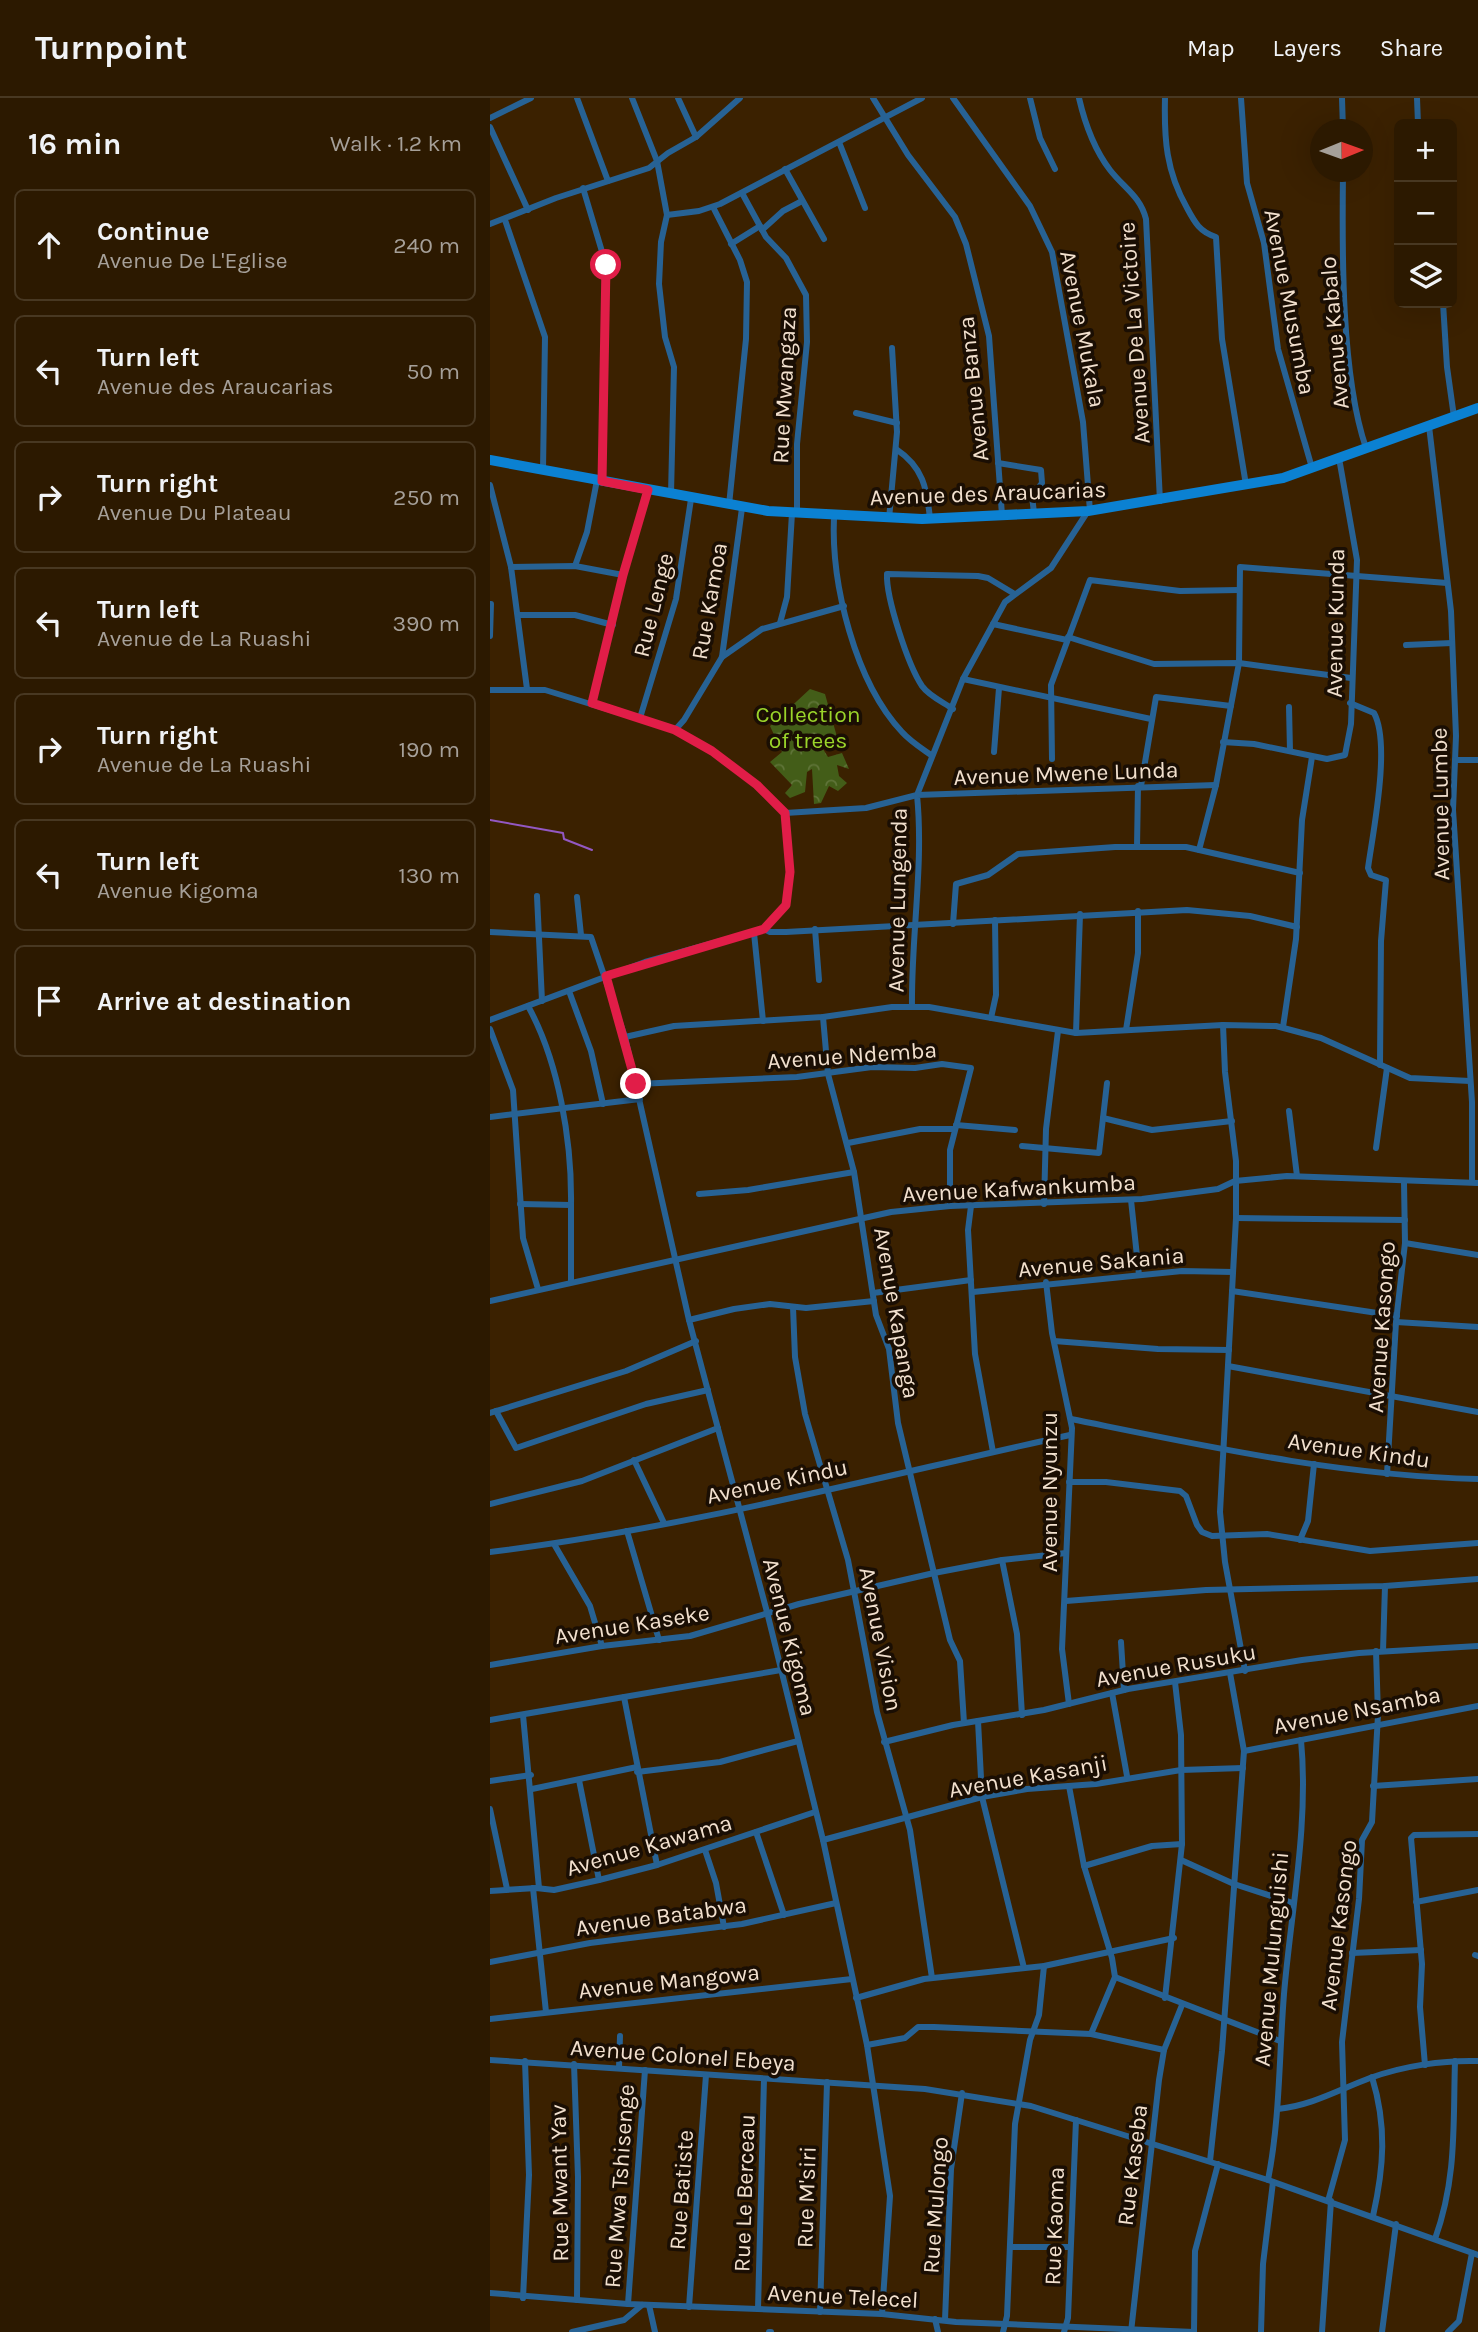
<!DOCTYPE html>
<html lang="en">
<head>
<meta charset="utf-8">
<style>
	:root { --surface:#2c1900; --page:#34220a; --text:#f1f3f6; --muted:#a6a099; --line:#483822 }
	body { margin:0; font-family:Karla,sans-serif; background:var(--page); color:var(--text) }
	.controls { position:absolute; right:21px; top:21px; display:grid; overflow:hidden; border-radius:10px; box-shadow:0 7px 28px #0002 }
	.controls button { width:63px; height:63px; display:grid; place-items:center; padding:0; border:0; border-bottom:2px solid var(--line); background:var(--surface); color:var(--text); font:35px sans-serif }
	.compass { position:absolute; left:820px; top:21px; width:63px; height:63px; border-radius:50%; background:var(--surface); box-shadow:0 7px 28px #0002; rotate:89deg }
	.stop { position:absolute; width:21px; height:21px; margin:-16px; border:5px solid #e11d48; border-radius:50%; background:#fff }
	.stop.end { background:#e11d48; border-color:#fff; box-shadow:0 2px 7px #0008 }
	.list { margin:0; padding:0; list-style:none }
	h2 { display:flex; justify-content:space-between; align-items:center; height:91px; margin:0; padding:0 28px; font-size:30px }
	h2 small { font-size:23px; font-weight:400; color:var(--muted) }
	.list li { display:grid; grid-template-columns:46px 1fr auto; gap:21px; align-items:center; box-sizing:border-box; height:112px; margin:0 14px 14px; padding:0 14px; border:2px solid var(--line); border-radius:10px }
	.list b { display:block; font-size:26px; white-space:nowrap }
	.list p { margin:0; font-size:23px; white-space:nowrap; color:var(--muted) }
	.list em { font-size:23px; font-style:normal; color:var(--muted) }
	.icon { flex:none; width:38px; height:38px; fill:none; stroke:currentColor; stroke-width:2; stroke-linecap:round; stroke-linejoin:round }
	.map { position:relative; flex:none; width:988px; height:2234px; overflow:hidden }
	header { display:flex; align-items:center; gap:42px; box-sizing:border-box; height:98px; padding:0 35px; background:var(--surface); border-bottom:2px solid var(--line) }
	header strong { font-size:33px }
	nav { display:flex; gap:38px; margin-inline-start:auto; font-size:24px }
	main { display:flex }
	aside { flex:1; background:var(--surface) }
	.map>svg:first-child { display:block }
	.forest { fill:url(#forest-crowns) }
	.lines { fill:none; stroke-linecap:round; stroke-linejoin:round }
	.stream { stroke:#9358c3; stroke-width:2 }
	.street { stroke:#276294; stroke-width:6 }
	.secondary { stroke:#0b81d2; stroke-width:10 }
	.route { stroke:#e11d48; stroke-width:9 }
	.labels { text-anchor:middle; stroke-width:7; stroke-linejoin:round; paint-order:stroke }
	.street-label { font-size:23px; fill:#f2e0ce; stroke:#1a0e03 }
	.park-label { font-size:23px; fill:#9ad42a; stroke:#1a0e03 }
</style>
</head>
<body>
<header>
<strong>Turnpoint</strong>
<nav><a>Map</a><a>Layers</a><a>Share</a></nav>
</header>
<main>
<aside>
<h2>16 min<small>Walk · 1.2 km</small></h2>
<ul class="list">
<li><svg class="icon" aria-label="ahead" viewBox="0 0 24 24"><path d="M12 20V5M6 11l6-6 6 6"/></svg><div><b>Continue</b><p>Avenue De L'Eglise</p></div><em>240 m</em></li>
<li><svg class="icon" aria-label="left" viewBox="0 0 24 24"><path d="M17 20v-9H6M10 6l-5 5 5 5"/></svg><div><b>Turn left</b><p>Avenue des Araucarias</p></div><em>50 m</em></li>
<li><svg class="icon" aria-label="right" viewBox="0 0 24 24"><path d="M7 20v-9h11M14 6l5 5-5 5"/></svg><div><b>Turn right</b><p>Avenue Du Plateau</p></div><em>250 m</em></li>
<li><svg class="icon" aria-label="left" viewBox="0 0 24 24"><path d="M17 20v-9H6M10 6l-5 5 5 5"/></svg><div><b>Turn left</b><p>Avenue de La Ruashi</p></div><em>390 m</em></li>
<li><svg class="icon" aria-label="right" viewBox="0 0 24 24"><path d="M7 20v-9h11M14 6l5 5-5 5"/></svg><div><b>Turn right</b><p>Avenue de La Ruashi</p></div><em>190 m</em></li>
<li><svg class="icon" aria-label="left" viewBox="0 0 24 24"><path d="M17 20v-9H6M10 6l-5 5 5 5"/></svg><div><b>Turn left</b><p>Avenue Kigoma</p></div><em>130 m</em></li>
<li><svg class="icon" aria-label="arrive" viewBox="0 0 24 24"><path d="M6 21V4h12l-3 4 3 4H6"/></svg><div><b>Arrive at destination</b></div></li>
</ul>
</aside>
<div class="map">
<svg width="988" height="2234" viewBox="0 0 988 2234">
	<defs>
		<pattern id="forest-crowns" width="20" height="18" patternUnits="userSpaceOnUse" patternTransform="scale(1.75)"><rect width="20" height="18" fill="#435d18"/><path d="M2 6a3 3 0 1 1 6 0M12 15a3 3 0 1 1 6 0" fill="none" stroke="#5f7438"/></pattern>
	</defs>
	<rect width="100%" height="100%" fill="#3b2100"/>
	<path class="forest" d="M 320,591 L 335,596 L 347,639 L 333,651 L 338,659 L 352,655 L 359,671 L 347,667 L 349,678 L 357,685 L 348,693 L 339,688 L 331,705 L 324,706 L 322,671 L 317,674 L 315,694 L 300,700 L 295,695 L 302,687 L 280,664 L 292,654 L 280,628 Z"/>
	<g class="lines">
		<path class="stream" d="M 0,722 L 73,735 L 74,741 L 102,752"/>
		<g class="street">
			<path d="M 87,0 L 118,83"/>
			<path d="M 142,0 L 167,63 L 177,117 L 171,144 L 169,186 L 175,239 L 184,269 L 181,396"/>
			<path d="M 188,0 L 206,39"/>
			<path d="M 383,0 L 418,57 L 465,119 L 476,146 L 499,238 L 512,417"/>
			<path d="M 463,0 L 540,108 L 562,154 L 593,324 L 600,413"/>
			<path d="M 540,0 L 550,40 L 565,71"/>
			<path d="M 589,0 C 595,26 604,51 620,72 C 634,90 650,98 656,121 L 670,403"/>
			<path d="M 675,0 C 674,41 676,73 697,110 C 705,125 710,134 726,139 L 732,241 L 756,387"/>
			<path d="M 751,0 L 757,85 L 774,145 L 788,251 L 822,370"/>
			<path d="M 852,0 L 853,32"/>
			<path d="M 927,0 L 928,26"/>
			<path d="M 0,20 L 41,0"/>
			<path d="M 0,29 L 38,112"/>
			<path d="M 349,44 L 375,110"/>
			<path d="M 295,71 L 334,141"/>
			<path d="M 853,74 C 852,152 851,277 876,350"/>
			<path d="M 93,90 L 116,167 L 112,383"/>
			<path d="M 252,95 L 276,139 L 296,160 L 316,197 L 317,244 L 307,346 L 307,416"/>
			<path d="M 223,109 L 250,162 L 257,184 L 256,241 L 239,407"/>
			<path d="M 177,117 L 209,113 L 230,106 L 432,0"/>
			<path d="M 15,122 L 55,239 L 53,372"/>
			<path d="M 0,126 L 66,100 L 159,70 L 178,55 L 206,39 L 250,0"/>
			<path d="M 272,132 L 293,113 L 312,103"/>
			<path d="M 241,146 L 270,128"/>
			<path d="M 953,205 L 957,269 L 964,319"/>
			<path d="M 366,315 L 407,325"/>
			<path d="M 939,328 L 961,513 L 966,638 L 963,712 L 982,1004 L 982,1084"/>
			<path d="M 406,351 C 433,369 437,390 440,421"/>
			<path d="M 508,365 L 551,372 L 552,385 L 542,398 L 544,415"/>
			<path d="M 0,387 L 21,469 L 37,591"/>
			<path d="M 344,419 C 341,486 365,584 412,634 C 420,643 431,650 441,657"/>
			<path d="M 399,421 L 407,334 L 402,250"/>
			<path d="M 85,468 L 97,434 L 107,382"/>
			<path d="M 21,469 L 85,468 L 133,477"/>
			<path d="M 28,517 L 85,517 L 123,527"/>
			<path d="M 290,525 L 297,499 L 302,415"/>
			<path d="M 503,526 L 577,542"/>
			<path d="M 0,538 L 1,506"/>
			<path d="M 578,539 L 664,566 L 749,565 L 861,580"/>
			<path d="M 916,547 L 962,545"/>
			<path d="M 232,559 L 272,531 L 354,508"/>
			<path d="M 473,581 L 661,621"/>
			<path d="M 0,592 L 55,592 L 185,632 L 211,646 L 267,687 L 295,715 L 300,774 L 296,807 L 274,831 L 155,864 L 0,922"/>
			<path d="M 102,605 L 133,477 L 158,392"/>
			<path d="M 860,605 L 884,615 C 901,646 883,734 878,770 L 881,777 L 896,782 L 891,843 L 890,967"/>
			<path d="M 799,609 L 800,653"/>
			<path d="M 463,611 C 453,604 439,598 432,588 C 418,567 396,500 397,476 L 488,478 L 498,480 L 523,495"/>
			<path d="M 150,620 L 186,501 L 201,401"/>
			<path d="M 185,632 L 194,622 L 232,559 L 252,410"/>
			<path d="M 733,644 L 764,646 L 837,661 L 855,657 L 861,626 L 867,462 L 849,360"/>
			<path d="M 504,654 L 509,590"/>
			<path d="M 562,661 L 561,587 L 600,482 L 690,493 L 749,492"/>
			<path d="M 965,662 L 988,662"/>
			<path d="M 651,688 L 666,599 L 741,608"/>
			<path d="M 295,715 L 376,710 L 427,697 L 473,581 L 515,504 L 561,470 L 598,413"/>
			<path d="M 647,749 L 648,688"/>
			<path d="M 709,752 L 726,687 L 749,565 L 750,469 L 957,485"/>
			<path d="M 47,798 L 52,903"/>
			<path d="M 87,799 L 91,837"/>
			<path d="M 463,826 L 466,786 L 498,777 L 528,756 L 625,749 L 696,749 L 810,775"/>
			<path d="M 274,831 L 280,834 L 296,834 L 697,812 L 760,818 L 807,829"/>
			<path d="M 325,831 L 329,882"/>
			<path d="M 0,834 L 101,839 L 135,939 L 199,1222 L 277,1514 L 333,1742 L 377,1947 L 400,2098 L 392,2216"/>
			<path d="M 264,835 L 273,923"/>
			<path d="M 79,893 L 101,953 L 113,1006"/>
			<path d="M 38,908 C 69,964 82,1044 81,1107"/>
			<path d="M 422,909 C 421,838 434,767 427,697 L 726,687"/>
			<path d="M 333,919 L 338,976 L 364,1074 L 386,1217 L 399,1251 L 408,1325 L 460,1542 L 470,1563 L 474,1625"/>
			<path d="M 501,920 L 506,897 L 505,822"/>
			<path d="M 733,927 L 735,974 L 746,1063 L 746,1120 L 730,1414 L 735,1464 L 755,1573"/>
			<path d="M 793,929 L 806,841 L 812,722 L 822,659"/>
			<path d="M 0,931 L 23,992 L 33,1140 L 48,1191"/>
			<path d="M 636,932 L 648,855 L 648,813"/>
			<path d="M 586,935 L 590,816"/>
			<path d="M 135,939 L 184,928 L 333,919 L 402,909 L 439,909 L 586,935 L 733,927 L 786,928 L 831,940 L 920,980 L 980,983"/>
			<path d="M 146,986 L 307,979 L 382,969 L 425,970 L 452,966 L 481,970 L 460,1052 L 460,1108"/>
			<path d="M 799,1013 L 807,1078"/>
			<path d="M 0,1019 L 150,1001"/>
			<path d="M 613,1020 L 662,1032 L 742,1023"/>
			<path d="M 466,1027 L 525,1032"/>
			<path d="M 358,1045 L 430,1031 L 465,1031"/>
			<path d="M 532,1048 L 609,1055 L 617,985"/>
			<path d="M 886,1050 L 897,970"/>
			<path d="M 209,1096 L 258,1092 L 364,1074"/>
			<path d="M 641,1102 L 649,1177"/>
			<path d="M 30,1106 L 81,1107 L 81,1183"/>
			<path d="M 554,1106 L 556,1031 L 568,933"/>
			<path d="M 481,1108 L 478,1132 L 485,1256 L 503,1354"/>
			<path d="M 746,1120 L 915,1122"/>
			<path d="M 915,1145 L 988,1157"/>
			<path d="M 556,1184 L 562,1235 L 582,1330 L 572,1551 L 579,1606"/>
			<path d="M 742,1193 L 907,1218"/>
			<path d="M 483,1194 L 692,1173 L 743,1174"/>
			<path d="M 383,1195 L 481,1182"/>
			<path d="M 0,1203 L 401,1114 L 460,1108 L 652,1101 L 728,1091 L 745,1083 L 797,1078 L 988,1085"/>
			<path d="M 303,1209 L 305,1259 L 315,1316 L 358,1462 L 387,1614 L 420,1732 L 442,1880"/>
			<path d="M 199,1222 L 244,1211 L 280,1206 L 316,1210 L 384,1203"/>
			<path d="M 906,1224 L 988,1229"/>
			<path d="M 564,1243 L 668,1251 L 739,1252"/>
			<path d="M 738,1268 L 988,1314"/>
			<path d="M 6,1313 L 26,1350 L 156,1306 L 218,1292"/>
			<path d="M 0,1315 L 136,1273 L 206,1243"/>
			<path d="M 581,1321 C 715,1348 851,1378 988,1381"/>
			<path d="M 144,1362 L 174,1425"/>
			<path d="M 897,1376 L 906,1224 L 915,1145 L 914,1084"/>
			<path d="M 579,1384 L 616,1384 L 690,1393 L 696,1398 L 707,1427 L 712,1434 L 722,1438 L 777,1436 L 880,1453 L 988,1445"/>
			<path d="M 0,1406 L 92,1383 L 228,1330"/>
			<path d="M 137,1433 L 169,1542"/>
			<path d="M 810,1442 L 818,1423 L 824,1366"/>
			<path d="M 64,1446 L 100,1508 L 112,1548"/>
			<path d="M 0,1454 C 196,1430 388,1379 580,1337"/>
			<path d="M 512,1462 L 527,1536 L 532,1617"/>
			<path d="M 576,1503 L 716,1492 L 895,1488 L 988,1481"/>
			<path d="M 631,1544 L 634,1592"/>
			<path d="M 893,1553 L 895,1488"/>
			<path d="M 0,1567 L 112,1548 L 200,1538 L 309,1506 L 444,1475 L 512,1462 L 576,1455"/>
			<path d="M 622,1595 L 637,1678"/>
			<path d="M 134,1599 L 167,1767"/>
			<path d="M 33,1617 L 49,1790"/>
			<path d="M 0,1622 L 291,1572"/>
			<path d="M 488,1623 L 492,1699 L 534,1870"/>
			<path d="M 394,1644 L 463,1627 L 554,1612 L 638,1591 L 812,1562 L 869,1555 L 988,1548"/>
			<path d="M 754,1653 L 988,1608"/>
			<path d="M 147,1674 L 230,1664 L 308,1643"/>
			<path d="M 89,1682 L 109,1782"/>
			<path d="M 0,1683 L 41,1677"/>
			<path d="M 579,1688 L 594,1768 L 622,1860 L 625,1879 L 601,1936"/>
			<path d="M 883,1688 L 988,1681"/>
			<path d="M 42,1691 L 147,1669"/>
			<path d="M 0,1711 L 17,1791"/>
			<path d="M 266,1734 L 294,1817"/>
			<path d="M 333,1742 L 492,1699 L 537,1691 L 606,1686 L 691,1672 L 753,1670"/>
			<path d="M 215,1752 L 226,1785 L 234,1829"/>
			<path d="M 691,1762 L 744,1786 L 803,1805"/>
			<path d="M 594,1768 L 662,1748 L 692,1746"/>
			<path d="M 43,1790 L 56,1914"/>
			<path d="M 0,1793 L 46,1790 L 64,1792 L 109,1782 L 167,1767 L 325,1714"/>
			<path d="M 926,1804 L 988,1792"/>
			<path d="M 862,1855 L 931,1852"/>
			<path d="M 985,1857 L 988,1858"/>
			<path d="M 0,1864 L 100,1845 L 252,1826 L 346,1805"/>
			<path d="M 625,1879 L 790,1943"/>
			<path d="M 366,1900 L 434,1881 L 554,1868 L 684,1840"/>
			<path d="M 675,1900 L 692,1746 L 691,1637 L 685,1584"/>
			<path d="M 0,1921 L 362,1881"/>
			<path d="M 377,1947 L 415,1940 L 428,1929 L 444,1929 L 601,1936 L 674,1952"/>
			<path d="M 0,1962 L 435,1991 L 541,2008 L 778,2082 L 988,2157"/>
			<path d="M 84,1966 L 88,2079 L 87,2202"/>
			<path d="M 935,1967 L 930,1909 L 932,1866 L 921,1740 L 924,1737 L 988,1736"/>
			<path d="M 129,1970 L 130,1938"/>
			<path d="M 882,1979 C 897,2028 894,2069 883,2118"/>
			<path d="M 788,2011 C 823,2007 848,1992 880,1980 C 913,1968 953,1962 988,1963"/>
			<path d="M 720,2063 L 732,1953 L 754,1653 L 740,1575"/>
			<path d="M 778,2082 C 790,2021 789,1959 794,1896 C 801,1813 819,1726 811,1642"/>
			<path d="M 838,2103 L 855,2042 L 852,1944 L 869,1801 L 872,1742 L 882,1724 L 888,1617 L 886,1553"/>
			<path d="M 945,2141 C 967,2080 963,2027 965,1963"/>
			<path d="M 520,2149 L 580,2149"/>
			<path d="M 0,2195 L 138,2206 L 392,2216 L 466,2224 L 704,2234 L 705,2153 L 728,2066"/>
			<path d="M 33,2200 L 39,2077 L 35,1963"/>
			<path d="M 138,2206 L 155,1972"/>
			<path d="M 159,2207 L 165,2234"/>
			<path d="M 199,2209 L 216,1977"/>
			<path d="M 268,2211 L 274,1981"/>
			<path d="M 330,2214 L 337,1984"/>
			<path d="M 445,2221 L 448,2234"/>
			<path d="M 455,2222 L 461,2071 L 472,1995"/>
			<path d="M 82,2234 L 134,2222 L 152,2207"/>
			<path d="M 279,2234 L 281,2234"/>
			<path d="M 513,2234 L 517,2218 L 525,2026 L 540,1942 L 549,1917 L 554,1868"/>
			<path d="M 574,2234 L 578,2220 L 586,2022"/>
			<path d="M 641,2234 L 669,1982 L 674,1952 L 692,1907"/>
			<path d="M 771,2234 L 773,2166 L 783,2084"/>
			<path d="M 832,2234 L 841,2103"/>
			<path d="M 892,2234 L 906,2126"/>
			<path d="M 958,2234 L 969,2223 L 982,2155"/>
		</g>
		<path class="secondary" d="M 0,362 L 278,413 L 432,421 L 598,413 L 793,380 L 988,310"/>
	</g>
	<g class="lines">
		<path class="route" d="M 116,167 L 112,383 L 158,392 L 133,477 L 102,605 L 185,632 L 222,653 L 267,687 L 295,715 L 300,774 L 296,807 L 274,831 L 116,878 L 146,986"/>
	</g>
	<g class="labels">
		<g class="street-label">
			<text transform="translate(800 204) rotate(79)" y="8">Avenue Musumba</text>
			<text transform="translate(593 231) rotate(79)" y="8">Avenue Mukala</text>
			<text transform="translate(644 235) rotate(-94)" y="8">Avenue De La Victoire</text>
			<text transform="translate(844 235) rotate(-95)" y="8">Avenue Kabalo</text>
			<text transform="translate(294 287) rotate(-87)" y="8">Rue Mwangaza</text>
			<text transform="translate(483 291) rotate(-96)" y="8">Avenue Banza</text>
			<text transform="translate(498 395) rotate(-2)" y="8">Avenue des Araucarias</text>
			<text transform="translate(219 503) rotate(-80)" y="8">Rue Kamoa</text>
			<text transform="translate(163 507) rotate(-76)" y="8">Rue Lenge</text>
			<text transform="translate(845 525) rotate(-89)" y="8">Avenue Kunda</text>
			<text transform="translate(576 675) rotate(-2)" y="8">Avenue Mwene Lunda</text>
			<text transform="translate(950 706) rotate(-91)" y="8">Avenue Lumbe</text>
			<text transform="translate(407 802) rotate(-89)" y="8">Avenue Lungenda</text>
			<text transform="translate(362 957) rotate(-4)" y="8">Avenue Ndemba</text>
			<text transform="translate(529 1090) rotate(-3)" y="8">Avenue Kafwankumba</text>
			<text transform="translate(611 1164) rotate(-5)" y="8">Avenue Sakania</text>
			<text transform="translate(407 1215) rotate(80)" y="8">Avenue Kapanga</text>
			<text transform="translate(891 1229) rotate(-86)" y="8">Avenue Kasongo</text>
			<text transform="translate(869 1352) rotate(8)" y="8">Avenue Kindu</text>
			<text transform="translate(287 1383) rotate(-12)" y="8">Avenue Kindu</text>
			<text transform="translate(559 1394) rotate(-90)" y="8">Avenue Nyunzu</text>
			<text transform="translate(142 1526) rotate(-9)" y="8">Avenue Kaseke</text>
			<text transform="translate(300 1539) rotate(76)" y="8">Avenue Kigoma</text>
			<text transform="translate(391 1541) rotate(79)" y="8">Avenue Vision</text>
			<text transform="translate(686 1567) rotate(-10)" y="8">Avenue Rusuku</text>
			<text transform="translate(867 1612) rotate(-11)" y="8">Avenue Nsamba</text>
			<text transform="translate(538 1678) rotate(-10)" y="8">Avenue Kasanji</text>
			<text transform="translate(159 1747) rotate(-16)" y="8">Avenue Kawama</text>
			<text transform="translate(171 1818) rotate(-8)" y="8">Avenue Batabwa</text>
			<text transform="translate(848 1827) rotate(-83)" y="8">Avenue Kasongo</text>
			<text transform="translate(781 1861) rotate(-85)" y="8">Avenue Mulunguishi</text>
			<text transform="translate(179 1883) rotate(-6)" y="8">Avenue Mangowa</text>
			<text transform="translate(193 1957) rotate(4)" y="8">Avenue Colonel Ebeya</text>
			<text transform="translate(642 2067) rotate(-83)" y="8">Rue Kaseba</text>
			<text transform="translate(69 2085) rotate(-91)" y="8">Rue Mwant Yav</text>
			<text transform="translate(129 2088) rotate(-86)" y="8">Rue Mwa Tshisenge</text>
			<text transform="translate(191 2092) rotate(-86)" y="8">Rue Batiste</text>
			<text transform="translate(254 2095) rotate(-88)" y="8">Rue Le Berceau</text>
			<text transform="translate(316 2099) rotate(-88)" y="8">Rue M'siri</text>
			<text transform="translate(445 2107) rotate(-86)" y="8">Rue Mulongo</text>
			<text transform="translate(564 2128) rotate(-88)" y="8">Rue Kaoma</text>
			<text transform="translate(353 2198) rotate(3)" y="8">Avenue Telecel</text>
		</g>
		<g class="park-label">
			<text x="318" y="624">Collection<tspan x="318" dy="26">of trees</tspan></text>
		</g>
	</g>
</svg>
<div class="controls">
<button>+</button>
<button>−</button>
<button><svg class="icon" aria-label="layers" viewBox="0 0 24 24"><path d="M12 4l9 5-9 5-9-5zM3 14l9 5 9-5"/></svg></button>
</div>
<svg class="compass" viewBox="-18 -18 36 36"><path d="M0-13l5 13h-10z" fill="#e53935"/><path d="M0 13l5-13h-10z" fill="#a6a099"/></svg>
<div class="stop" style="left:116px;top:167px"></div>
<div class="stop end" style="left:146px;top:986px"></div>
</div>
</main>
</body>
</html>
